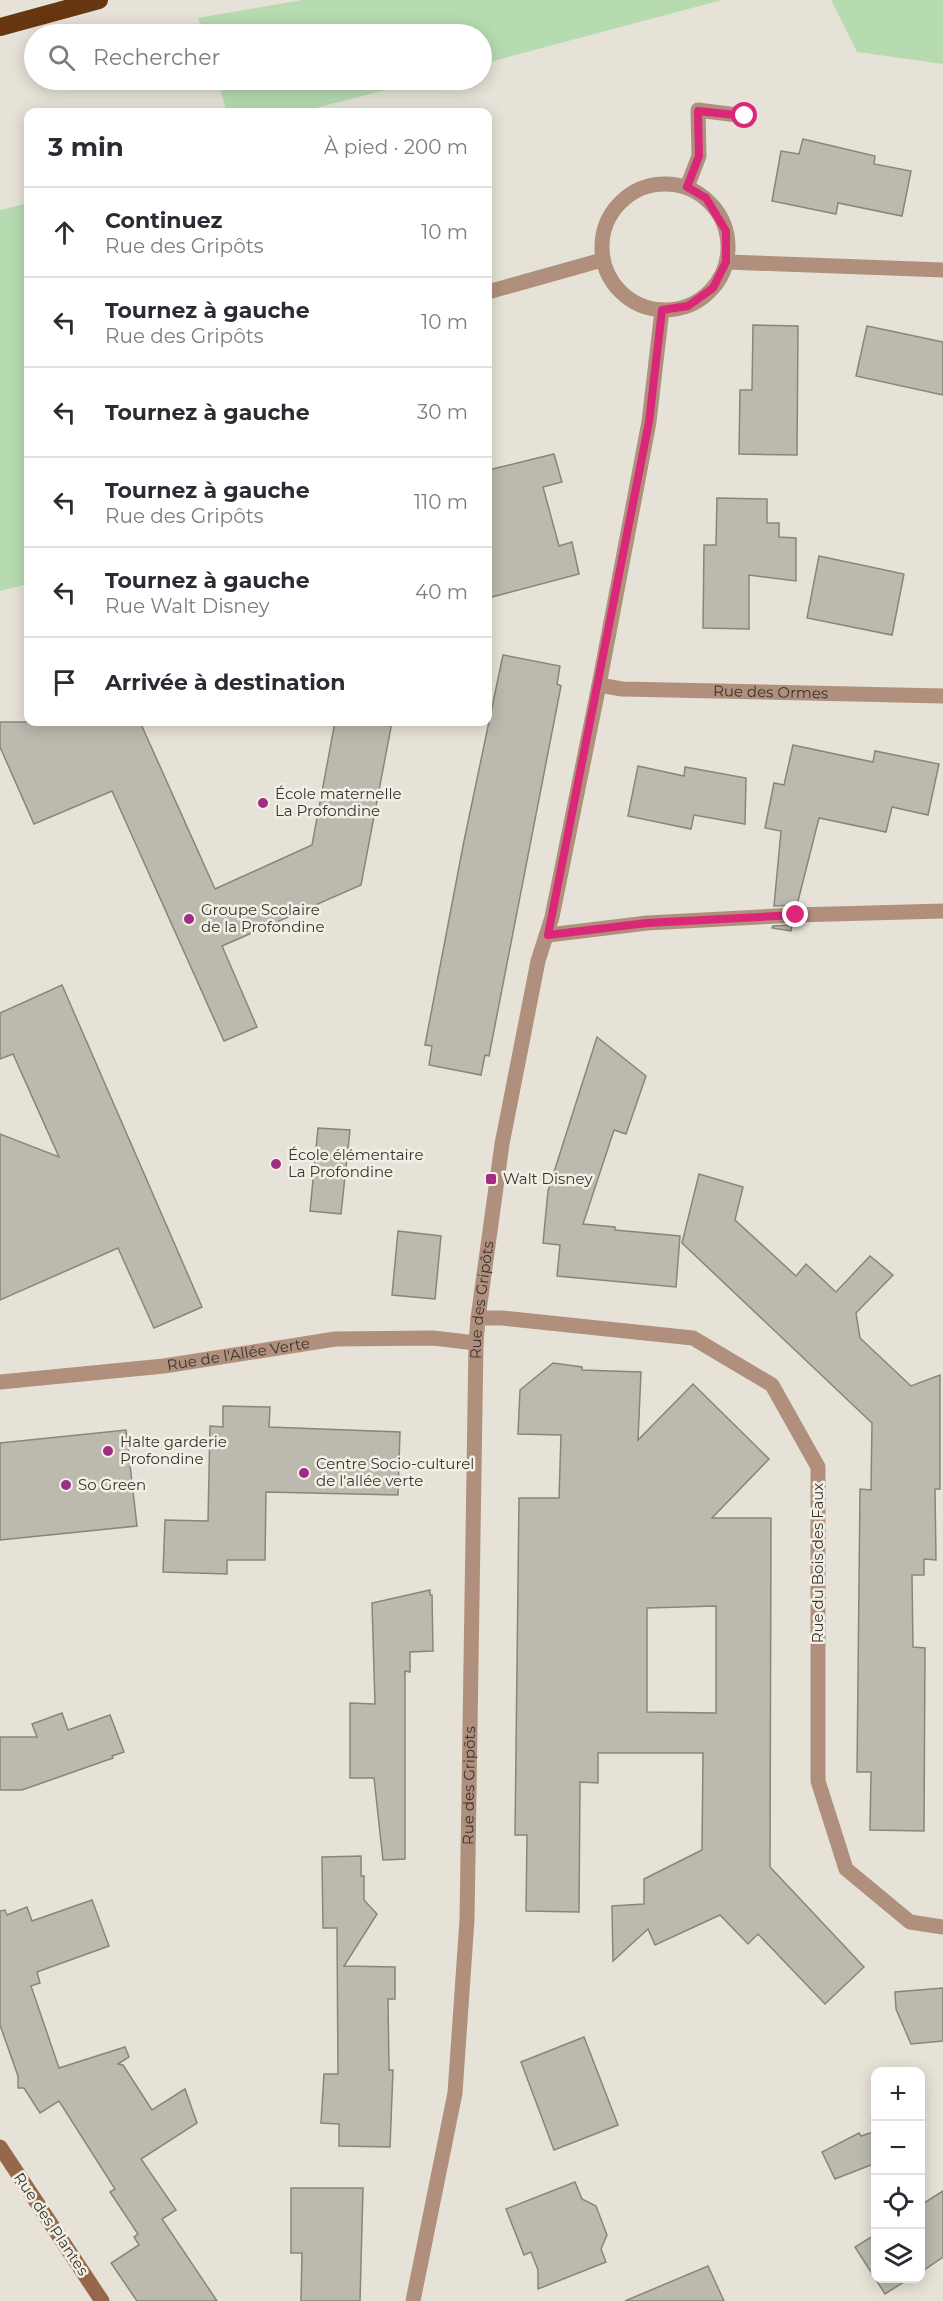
<!DOCTYPE html>
<html lang="fr">
<head>
<meta charset="utf-8">
<style>
	:root { --surface:#fff; --page:#f7f7f7; --text:#2b2b33; --muted:#7c7c81; --line:#e1e1e2 }
	body { margin:0; font-family:Montserrat,sans-serif; background:var(--page); color:var(--text) }
	.controls { position:absolute; right:18px; bottom:18px; display:grid; overflow:hidden; border-radius:12px; box-shadow:0 3px 15px #0003 }
	.controls button { width:54px; height:54px; display:grid; place-items:center; padding:0; border:0; border-bottom:2px solid var(--line); background:var(--surface); color:var(--text); font:30px sans-serif }
	.stop { position:absolute; width:18px; height:18px; margin:-14px; border:4px solid #db2777; border-radius:50%; background:#fff }
	.stop.end { background:#db2777; border-color:#fff; box-shadow:0 2px 6px #0008 }
	.list { margin:0; padding:0; list-style:none }
	h2 { display:flex; justify-content:space-between; align-items:center; height:78px; margin:0; padding:0 24px; font-size:26px }
	h2 small { font-size:20px; font-weight:400; color:var(--muted) }
	.list li { display:grid; grid-template-columns:39px 1fr auto; gap:18px; align-items:center; box-sizing:border-box; height:90px; padding:0 24px; border-top:2px solid var(--line) }
	.list b { display:block; font-size:22px; white-space:nowrap }
	.list p { margin:0; font-size:20px; white-space:nowrap; color:var(--muted) }
	.list em { font-size:20px; font-style:normal; color:var(--muted) }
	.icon { flex:none; width:33px; height:33px; fill:none; stroke:currentColor; stroke-width:2; stroke-linecap:round; stroke-linejoin:round }
	.map { position:relative; flex:none; width:943px; height:2301px; overflow:hidden }
	.search { position:absolute; background:var(--surface); box-shadow:0 3px 15px #0003; left:24px; top:24px; width:468px; height:66px; display:flex; align-items:center; gap:15px; box-sizing:border-box; padding:0 21px; border-radius:33px; color:var(--muted); font-size:22px }
	.panel { position:absolute; background:var(--surface); box-shadow:0 3px 15px #0003; left:24px; top:108px; width:468px; height:618px; border-radius:12px }
	.map>svg:first-child { display:block }
	.green { fill:#b7dbb1 }
	.building { fill:#bcb9ae; stroke:#89857b; stroke-width:1.5; fill-rule:evenodd }
	.lines { fill:none; stroke-linecap:round; stroke-linejoin:round }
	.lane { stroke:#b0907c; stroke-width:15 }
	.street { stroke:#b0907c; stroke-width:15 }
	.secondary { stroke:#96674a; stroke-width:15 }
	.highway { stroke:#683611; stroke-width:18 }
	.route { stroke:#db2777; stroke-width:8 }
	.poi-dot { fill:#a12c86; stroke:#f3efe4; stroke-width:2 }
	.labels { text-anchor:middle; stroke-width:5; stroke-linejoin:round; paint-order:stroke }
	.street-label { font-size:15px; fill:#373531; stroke:#f3efe4 }
	.poi-label { font-size:15px; fill:#373531; stroke:#f3efe4; text-anchor:start }
</style>
</head>
<body>
<div class="map">
<svg width="943" height="2301" viewBox="0 0 943 2301">
	<rect width="100%" height="100%" fill="#e6e2d7"/>
	<g class="green">
		<path d="M 302,0 L 722,0 L 482,64 L 482,34 L 203,34 L 198,18 Z"/>
		<path d="M 831,0 L 943,0 L 943,64 L 857,52 Z"/>
		<path d="M 217,80 L 424,80 L 300,112 L 227,112 Z"/>
		<path d="M 28,203 L 28,584 L 0,591 L 0,210 Z"/>
	</g>
	<g class="building">
		<path d="M 803,139 L 875,156 L 874,164 L 911,171 L 902,216 L 838,203 L 836,214 L 772,201 L 781,151 L 799,154 Z"/>
		<path d="M 753,325 L 798,326 L 797,455 L 739,454 L 740,390 L 752,390 Z"/>
		<path d="M 867,326 L 943,342 L 943,395 L 856,376 Z"/>
		<path d="M 554,454 L 562,482 L 543,487 L 559,546 L 572,542 L 579,574 L 488,598 L 488,470 Z"/>
		<path d="M 717,498 L 767,499 L 767,523 L 779,523 L 779,537 L 796,538 L 796,581 L 749,575 L 749,629 L 703,628 L 704,545 L 716,545 Z"/>
		<path d="M 819,556 L 904,574 L 892,635 L 807,618 Z"/>
		<path d="M 503,655 L 560,666 L 557,684 L 561,686 L 489,1056 L 485,1055 L 481,1075 L 429,1065 L 432,1046 L 425,1045 L 464,841 Z"/>
		<path d="M 0,722 L 140,722 L 215,889 L 312,845 L 335,722 L 392,722 L 361,885 L 222,946 L 257,1027 L 224,1041 L 112,791 L 34,824 L 0,747 Z"/>
		<path d="M 793,745 L 873,762 L 875,751 L 939,764 L 928,815 L 892,807 L 886,832 L 819,818 L 797,905 L 774,906 L 781,831 L 765,828 L 774,783 L 784,785 Z"/>
		<path d="M 638,766 L 684,776 L 685,767 L 746,778 L 745,824 L 694,815 L 691,829 L 628,816 Z"/>
		<path d="M 792,925 L 791,931 L 772,928 L 773,926 Z"/>
		<path d="M 62,985 L 202,1307 L 154,1328 L 118,1248 L 0,1300 L 0,1134 L 59,1157 L 13,1054 L 0,1059 L 0,1013 Z"/>
		<path d="M 597,1037 L 646,1076 L 626,1134 L 614,1130 L 583,1224 L 615,1227 L 615,1230 L 680,1236 L 676,1287 L 557,1276 L 560,1245 L 543,1243 L 548,1191 Z"/>
		<path d="M 318,1128 L 350,1130 L 341,1214 L 310,1211 Z"/>
		<path d="M 699,1174 L 743,1187 L 735,1220 L 796,1276 L 806,1264 L 836,1292 L 870,1256 L 893,1275 L 856,1313 L 860,1338 L 911,1386 L 940,1375 L 940,1489 L 935,1489 L 936,1560 L 924,1559 L 924,1575 L 912,1575 L 913,1647 L 925,1648 L 924,1831 L 870,1830 L 871,1772 L 857,1772 L 860,1489 L 871,1490 L 872,1423 L 682,1243 Z"/>
		<path d="M 398,1231 L 441,1236 L 435,1299 L 392,1295 Z"/>
		<path d="M 553,1363 L 582,1367 L 582,1370 L 641,1372 L 638,1440 L 693,1384 L 769,1459 L 712,1518 L 771,1518 L 770,1867 L 864,1967 L 825,2004 L 758,1934 L 748,1944 L 720,1915 L 655,1945 L 648,1929 L 613,1961 L 612,1906 L 644,1904 L 644,1879 L 702,1850 L 703,1753 L 598,1753 L 598,1783 L 580,1782 L 579,1912 L 526,1911 L 527,1835 L 515,1835 L 519,1498 L 559,1498 L 561,1435 L 518,1434 L 520,1390 ZM 716,1606 L 716,1713 L 647,1712 L 647,1608 Z"/>
		<path d="M 223,1406 L 270,1407 L 269,1427 L 400,1432 L 398,1495 L 266,1492 L 265,1560 L 227,1560 L 227,1574 L 163,1572 L 165,1520 L 208,1521 L 210,1426 L 223,1427 Z"/>
		<path d="M 126,1430 L 137,1526 L 0,1540 L 0,1443 Z"/>
		<path d="M 430,1590 L 430,1595 L 432,1595 L 433,1651 L 410,1652 L 410,1672 L 405,1671 L 405,1859 L 383,1860 L 374,1778 L 350,1778 L 350,1703 L 375,1704 L 372,1603 Z"/>
		<path d="M 62,1713 L 68,1730 L 110,1715 L 124,1752 L 112,1756 L 113,1758 L 22,1790 L 0,1790 L 0,1737 L 37,1737 L 32,1724 Z"/>
		<path d="M 361,1856 L 361,1876 L 364,1876 L 364,1900 L 377,1914 L 344,1966 L 395,1967 L 395,1999 L 388,1999 L 389,2070 L 393,2070 L 390,2147 L 339,2146 L 339,2124 L 321,2123 L 324,2074 L 338,2074 L 337,1928 L 323,1928 L 322,1857 Z"/>
		<path d="M 92,1900 L 109,1946 L 37,1972 L 40,1983 L 31,1986 L 59,2068 L 125,2047 L 129,2057 L 118,2064 L 123,2065 L 152,2110 L 185,2089 L 197,2123 L 141,2159 L 176,2210 L 162,2219 L 217,2301 L 137,2301 L 111,2263 L 139,2245 L 134,2237 L 138,2234 L 110,2192 L 115,2189 L 59,2101 L 40,2113 L 24,2088 L 18,2088 L 18,2076 L 0,2025 L 0,1911 L 5,1910 L 7,1915 L 27,1907 L 32,1921 Z"/>
		<path d="M 943,1988 L 943,2041 L 911,2044 L 896,2009 L 895,1992 Z"/>
		<path d="M 584,2037 L 618,2125 L 554,2150 L 521,2062 Z"/>
		<path d="M 876,2131 L 876,2163 L 835,2179 L 822,2152 L 859,2133 L 861,2136 Z"/>
		<path d="M 575,2182 L 582,2199 L 596,2206 L 607,2235 L 601,2249 L 606,2262 L 538,2289 L 538,2270 L 531,2252 L 524,2255 L 506,2209 Z"/>
		<path d="M 291,2188 L 363,2188 L 360,2301 L 301,2301 L 302,2253 L 291,2253 Z"/>
		<path d="M 943,2191 L 943,2257 L 921,2272 L 921,2205 Z"/>
		<path d="M 876,2234 L 876,2278 L 910,2278 L 885,2294 L 855,2247 Z"/>
		<path d="M 708,2266 L 724,2301 L 625,2301 Z"/>
	</g>
	<g class="lines">
		<g class="lane">
			<path d="M 687,187 L 699,156 L 698,110 L 745,116"/>
			<path d="M 488,292 L 602,260"/>
		</g>
		<g class="street">
			<circle cx="665" cy="247" r="63"/>
			<path d="M 727,262 L 943,270"/>
			<path id="s1" d="M 599,685 L 622,689 L 943,696"/>
			<path d="M 548,935 L 647,923 L 796,915 L 943,911"/>
			<path d="M 478,1318 L 502,1318 L 693,1338 L 772,1385 L 818,1467 L 818,1781 L 846,1869 L 910,1922 L 943,1927"/>
			<path id="s2" d="M 0,1382 L 164,1366 L 335,1339 L 433,1338 L 476,1343"/>
			<path id="s3" d="M 413,2301 L 455,2093 L 467,1920 L 476,1343 L 478,1318 L 502,1144 L 538,961 L 552,917 L 599,685 L 649,422 L 662,310"/>
		</g>
		<path class="secondary" d="M 0,2147 L 102,2301"/>
		<path class="highway" d="M 0,27 L 99,0"/>
	</g>
	<g class="lines">
		<path class="route" d="M 745,116 L 698,111 L 699,156 L 687,187 L 706,198 L 726,231 L 726,262 L 713,288 L 688,306 L 662,310 L 649,422 L 548,935 L 647,923 L 796,915"/>
	</g>
	<g class="poi-dot">
		<circle cx="263" cy="803" r="6"/>
		<circle cx="189" cy="919" r="6"/>
		<circle cx="276" cy="1164" r="6"/>
		<rect x="485" y="1173" width="12" height="12" rx="3"/>
		<circle cx="108" cy="1451" r="6"/>
		<circle cx="304" cy="1473" r="6"/>
		<circle cx="66" cy="1485" r="6"/>
	</g>
	<g class="labels">
		<g class="street-label">
			<text dy="5" stroke="none"><textPath href="#s1" startOffset="172">Rue des Ormes</textPath></text>
			<text dy="5" stroke="none"><textPath href="#s3" startOffset="1006">Rue des Gripôts</textPath></text>
			<text dy="5" stroke="none"><textPath href="#s2" startOffset="240">Rue de l'Allée Verte</textPath></text>
			<text transform="translate(818 1563) rotate(-90)" y="5">Rue du Bois des Faux</text>
			<text dy="5" stroke="none"><textPath href="#s3" startOffset="520">Rue des Gripôts</textPath></text>
			<text transform="translate(51 2224) rotate(56)" y="5">Rue des Plantes</text>
		</g>
		<g class="poi-label">
			<text x="275" y="799">École maternelle<tspan x="275" dy="17">La Profondine</tspan></text>
			<text x="201" y="915">Groupe Scolaire<tspan x="201" dy="17">de la Profondine</tspan></text>
			<text x="288" y="1160">École élémentaire<tspan x="288" dy="17">La Profondine</tspan></text>
			<text x="503" y="1184">Walt Disney</text>
			<text x="120" y="1447">Halte garderie<tspan x="120" dy="17">Profondine</tspan></text>
			<text x="316" y="1469">Centre Socio-culturel<tspan x="316" dy="17">de l'allée verte</tspan></text>
			<text x="78" y="1490">So Green</text>
		</g>
	</g>
</svg>
<div class="controls">
<button>+</button>
<button>−</button>
<button><svg class="icon" aria-label="locate" viewBox="0 0 24 24"><circle cx="12" cy="12" r="6"/><path d="M12 2v4M12 18v4M2 12h4M18 12h4"/></svg></button>
<button><svg class="icon" aria-label="layers" viewBox="0 0 24 24"><path d="M12 4l9 5-9 5-9-5zM3 14l9 5 9-5"/></svg></button>
</div>
<div class="stop" style="left:745px;top:116px"></div>
<div class="stop end" style="left:796px;top:915px"></div>
<div class="search"><svg class="icon" aria-label="search" viewBox="0 0 24 24"><circle cx="10" cy="10" r="6"/><path d="M15 15l6 6"/></svg>Rechercher</div>
<section class="panel">
<h2>3 min<small>À pied · 200 m</small></h2>
<ul class="list">
<li><svg class="icon" aria-label="ahead" viewBox="0 0 24 24"><path d="M12 20V5M6 11l6-6 6 6"/></svg><div><b>Continuez</b><p>Rue des Gripôts</p></div><em>10 m</em></li>
<li><svg class="icon" aria-label="left" viewBox="0 0 24 24"><path d="M17 20v-9H6M10 6l-5 5 5 5"/></svg><div><b>Tournez à gauche</b><p>Rue des Gripôts</p></div><em>10 m</em></li>
<li><svg class="icon" aria-label="left" viewBox="0 0 24 24"><path d="M17 20v-9H6M10 6l-5 5 5 5"/></svg><div><b>Tournez à gauche</b></div><em>30 m</em></li>
<li><svg class="icon" aria-label="left" viewBox="0 0 24 24"><path d="M17 20v-9H6M10 6l-5 5 5 5"/></svg><div><b>Tournez à gauche</b><p>Rue des Gripôts</p></div><em>110 m</em></li>
<li><svg class="icon" aria-label="left" viewBox="0 0 24 24"><path d="M17 20v-9H6M10 6l-5 5 5 5"/></svg><div><b>Tournez à gauche</b><p>Rue Walt Disney</p></div><em>40 m</em></li>
<li><svg class="icon" aria-label="arrive" viewBox="0 0 24 24"><path d="M6 21V4h12l-3 4 3 4H6"/></svg><div><b>Arrivée à destination</b></div></li>
</ul>
</section>
</div>
</body>
</html>
